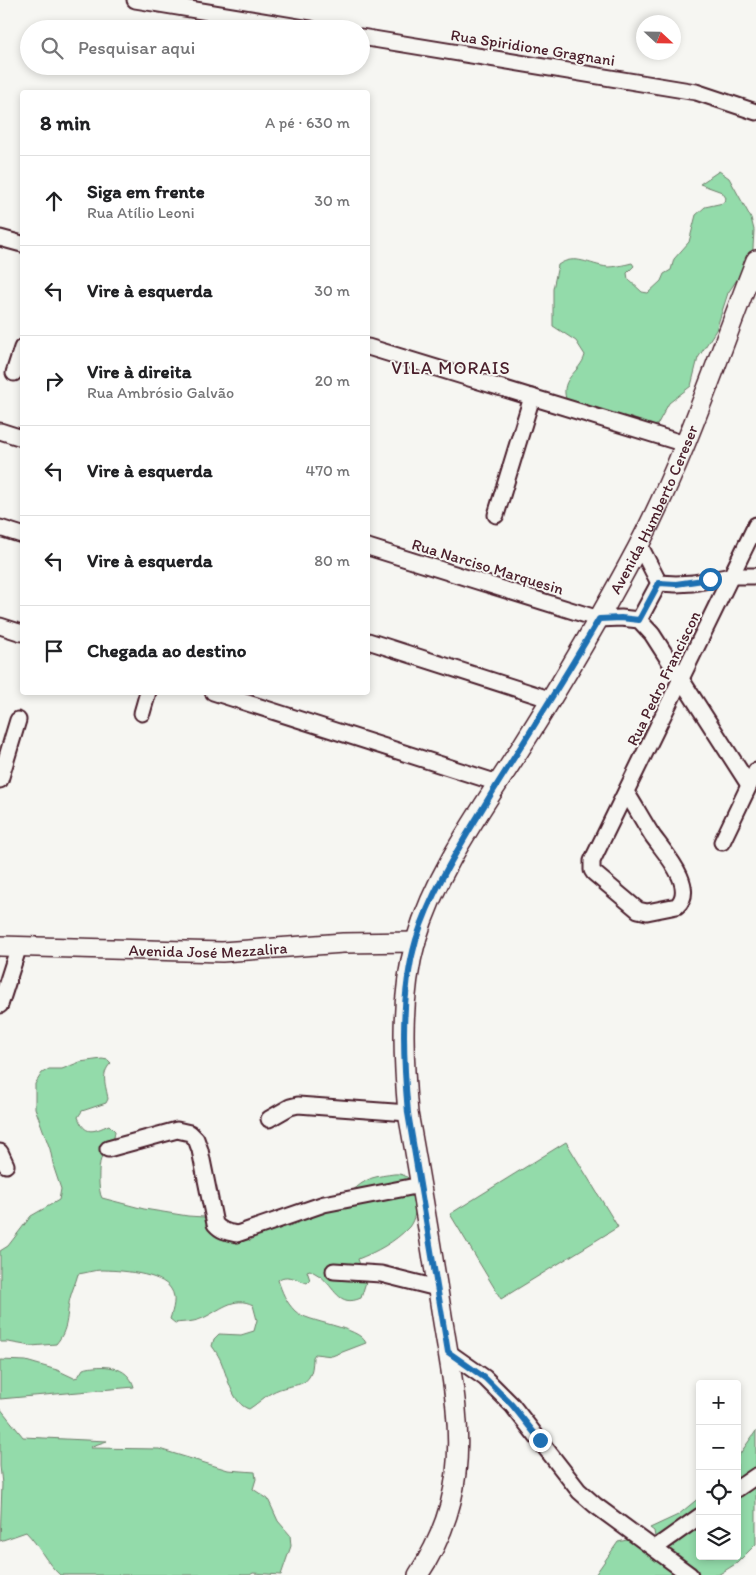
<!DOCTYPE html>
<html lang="pt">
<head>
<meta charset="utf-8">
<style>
	:root { --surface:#fff; --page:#f6f6f6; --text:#202124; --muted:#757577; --line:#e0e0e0 }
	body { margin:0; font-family:Itim,sans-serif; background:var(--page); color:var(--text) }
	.controls { position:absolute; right:15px; bottom:15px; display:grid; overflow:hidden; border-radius:5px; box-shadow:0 2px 8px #0003 }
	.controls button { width:45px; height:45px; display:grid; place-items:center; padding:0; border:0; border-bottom:1px solid var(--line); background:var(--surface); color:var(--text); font:25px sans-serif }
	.compass { position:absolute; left:636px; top:15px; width:45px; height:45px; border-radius:50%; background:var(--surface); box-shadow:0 2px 8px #0003; rotate:112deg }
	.stop { position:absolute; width:15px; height:15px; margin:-11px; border:4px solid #1f6fb2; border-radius:50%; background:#fff }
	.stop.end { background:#1f6fb2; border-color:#fff; box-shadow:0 1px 5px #0008 }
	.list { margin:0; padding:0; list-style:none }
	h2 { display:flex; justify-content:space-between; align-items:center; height:65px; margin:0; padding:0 20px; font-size:21px }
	h2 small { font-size:16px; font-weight:400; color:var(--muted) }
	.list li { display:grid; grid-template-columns:32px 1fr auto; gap:15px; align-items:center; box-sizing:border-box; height:90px; padding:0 20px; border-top:1px solid var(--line) }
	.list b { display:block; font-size:19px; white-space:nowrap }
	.list p { margin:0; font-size:16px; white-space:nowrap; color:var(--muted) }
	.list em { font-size:16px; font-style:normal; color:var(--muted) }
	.icon { flex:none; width:28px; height:28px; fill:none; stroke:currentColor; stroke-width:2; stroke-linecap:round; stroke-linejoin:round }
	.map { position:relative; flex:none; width:756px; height:1575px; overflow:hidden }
	.search { position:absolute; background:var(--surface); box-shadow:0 2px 8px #0003; left:20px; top:20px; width:350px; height:55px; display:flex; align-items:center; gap:12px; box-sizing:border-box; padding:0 18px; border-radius:28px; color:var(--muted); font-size:19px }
	.panel { position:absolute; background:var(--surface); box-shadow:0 2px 8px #0003; left:20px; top:90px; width:350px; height:605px; border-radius:5px }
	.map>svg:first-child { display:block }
	.green { fill:#93dbaa; stroke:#6e7d6a }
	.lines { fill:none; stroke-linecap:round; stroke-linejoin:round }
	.minor-casing { stroke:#4a1f2b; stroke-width:19 }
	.major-casing { stroke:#4a1f2b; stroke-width:22 }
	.minor { stroke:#f6f6f2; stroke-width:15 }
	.major { stroke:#f6f6f2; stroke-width:19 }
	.route { stroke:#1f6fb2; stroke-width:6 }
	.labels { text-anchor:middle; stroke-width:4; stroke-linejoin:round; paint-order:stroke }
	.street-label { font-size:16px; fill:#4a1f2b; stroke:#f6f6f2 }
	.neighbourhood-label { font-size:18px; letter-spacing:1px; fill:#4a1f2b; stroke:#f6f6f2 }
</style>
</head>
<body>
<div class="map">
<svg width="756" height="1575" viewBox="0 0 756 1575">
	<rect width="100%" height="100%" fill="#f6f6f2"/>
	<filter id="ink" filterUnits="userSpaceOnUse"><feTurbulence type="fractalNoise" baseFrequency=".02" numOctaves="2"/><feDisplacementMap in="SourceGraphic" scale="10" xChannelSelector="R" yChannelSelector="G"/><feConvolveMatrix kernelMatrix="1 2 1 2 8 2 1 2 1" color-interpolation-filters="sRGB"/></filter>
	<g filter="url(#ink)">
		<g class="green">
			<path d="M 719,171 L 729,178 L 751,218 L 754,230 L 752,266 L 736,281 L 728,293 L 716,330 L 698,358 L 691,386 L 669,403 L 657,425 L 648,427 L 577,406 L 566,399 C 560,377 580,373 585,355 L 576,341 L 553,326 L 553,289 L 558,265 C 575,253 589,265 608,267 C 615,267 624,265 632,263 L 634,266 L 627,273 L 628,279 L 642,292 L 648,293 L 661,281 L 664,274 L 671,270 L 674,259 L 689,242 L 696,215 L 705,207 L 723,203 L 726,198 L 722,192 L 700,184 Z"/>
			<path d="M 102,1059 L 108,1060 L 111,1063 C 100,1074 106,1085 108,1099 L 106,1103 L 82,1111 L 78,1117 C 85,1136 93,1132 109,1125 L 115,1131 C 114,1146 106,1147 101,1159 C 98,1166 98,1192 102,1198 L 144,1209 L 188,1216 L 220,1218 L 239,1229 L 250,1241 L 257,1235 C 279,1227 307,1219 328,1209 C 343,1202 357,1183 372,1178 C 378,1176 387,1175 394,1174 C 420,1171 421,1212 409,1227 C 395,1242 376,1252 358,1259 L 366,1282 L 361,1298 C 338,1308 335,1287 320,1276 C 317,1274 313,1272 310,1270 L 307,1271 L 310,1280 L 307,1283 C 298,1280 286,1273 278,1280 C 282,1292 286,1302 295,1311 C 307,1323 359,1326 366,1343 L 332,1356 L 315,1354 L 313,1357 C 313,1393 294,1380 271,1393 C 264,1397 257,1404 249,1409 C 232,1404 227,1374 220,1359 C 218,1355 215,1350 212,1346 L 214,1339 L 219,1334 L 241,1335 L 254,1331 L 257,1320 L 253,1305 C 234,1295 219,1311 203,1318 C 195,1322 184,1322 175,1323 L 170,1319 C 173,1309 177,1298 171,1289 C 162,1273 118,1270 101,1270 C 94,1270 86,1273 78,1274 C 76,1282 72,1290 70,1298 C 66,1316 69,1329 56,1344 L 31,1346 L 8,1342 L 0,1342 L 0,1251 L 8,1246 L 31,1216 L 59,1200 L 61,1189 L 54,1168 L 50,1149 L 35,1108 L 35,1084 L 42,1073 L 49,1069 L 62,1069 L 80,1062 Z"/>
			<path d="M 566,1142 L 618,1227 L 501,1299 L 450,1214 Z"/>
			<path d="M 0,1360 L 26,1361 L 57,1370 L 74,1378 L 78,1377 L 83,1369 C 102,1364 128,1365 134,1387 L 0,1399 Z"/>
			<path d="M 0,1408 L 23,1437 L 107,1441 L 92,1446 L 91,1448 L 159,1449 L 228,1470 L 255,1472 L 256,1479 L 253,1489 L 268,1499 L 278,1521 L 290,1535 L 291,1546 L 281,1575 L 253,1573 L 250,1575 L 60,1575 C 46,1563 39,1545 26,1532 L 0,1541 L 2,1484 L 0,1466 Z"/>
			<path d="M 756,1431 L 756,1544 L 737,1563 L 718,1575 L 595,1575 L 618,1542 L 631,1539 L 651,1542 L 655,1537 L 654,1531 L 650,1528 L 678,1515 L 700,1497 L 700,1556 L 737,1556 L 737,1458 Z"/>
		</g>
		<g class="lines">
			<g class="minor-casing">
				<g id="minor">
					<path d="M 135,0 L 311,29"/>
					<path d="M 361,37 L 696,92 L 756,112"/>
					<path d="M 0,238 L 22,244"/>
					<path d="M 368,347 L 685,444"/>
					<path d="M 14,373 L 22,348"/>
					<path d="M 0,431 L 22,438"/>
					<path d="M 496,515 L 532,397"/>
					<path d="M 0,528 L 22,535"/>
					<path d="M 639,544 L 659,583"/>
					<path d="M 368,547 L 599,619 L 621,618 L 639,620 L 652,634 L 749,785"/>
					<path d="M 659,583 L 676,584 L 693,583 L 732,576 L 756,576"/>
					<path d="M 639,620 L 659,583"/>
					<path d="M 0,626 L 22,633"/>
					<path d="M 368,641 L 552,700"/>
					<path d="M 213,692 L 498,783"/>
					<path d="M 142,713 L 148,692"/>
					<path d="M 0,780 L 18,720"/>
					<path d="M 626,792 C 635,806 643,821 652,835 C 662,850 698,887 677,906 L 647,912 L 638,910 L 594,873 L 592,870 L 592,861 L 756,525"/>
					<path d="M 722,842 L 756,771"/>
					<path d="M 0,1005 L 19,946"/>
					<path d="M 269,1119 L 290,1107 L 298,1105 L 408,1113"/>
					<path d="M 108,1149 L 177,1130 L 190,1133 L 196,1139 L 200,1150 L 215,1224 C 221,1231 227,1232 237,1234 L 324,1204 L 421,1185"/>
					<path d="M 0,1152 L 6,1165"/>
					<path d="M 334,1271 L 381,1274 L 437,1288"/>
					<path d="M 448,1352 L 485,1378 L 512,1405 L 579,1491 L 595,1505 L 690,1575"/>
					<path d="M 737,1489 L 756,1476"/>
					<path d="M 655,1548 L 700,1516"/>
				</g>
			</g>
			<g class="major-casing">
				<g id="major">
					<path id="s1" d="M 0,946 L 222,952 L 343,943 L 416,942"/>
					<path id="s2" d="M 418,1575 C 438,1545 452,1509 456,1473 C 462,1423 451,1371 443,1322 C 432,1252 421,1183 408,1113 C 403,1056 400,996 416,940 C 437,869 483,808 522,746 C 563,681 602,615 638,547 C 686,455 718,356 756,260"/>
				</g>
			</g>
			<use href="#minor" class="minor"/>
			<use href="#major" class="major"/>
		</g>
	</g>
	<g class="lines" filter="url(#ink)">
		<path class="route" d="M 540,1440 L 512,1405 L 485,1378 L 448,1352 L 408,1113 C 403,1057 400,995 416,940 C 432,888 462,843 490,796 C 527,737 564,679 599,619 L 621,618 L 639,620 L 659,583 L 676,584 L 710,579"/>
	</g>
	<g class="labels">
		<g class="street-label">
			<text transform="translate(533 47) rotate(9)" y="6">Rua Spiridione Gragnani</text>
			<text dy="6" stroke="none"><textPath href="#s2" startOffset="1141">Avenida Humberto Cereser</textPath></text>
			<text transform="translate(488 566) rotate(17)" y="6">Rua Narciso Marquesin</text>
			<text transform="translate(663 678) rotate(-64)" y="6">Rua Pedro Franciscon</text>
			<text dy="6" stroke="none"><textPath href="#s1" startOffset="208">Avenida José Mezzalira</textPath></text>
		</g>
		<g class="neighbourhood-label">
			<text x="451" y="374">VILA MORAIS</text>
		</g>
	</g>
</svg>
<div class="controls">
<button>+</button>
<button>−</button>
<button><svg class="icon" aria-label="locate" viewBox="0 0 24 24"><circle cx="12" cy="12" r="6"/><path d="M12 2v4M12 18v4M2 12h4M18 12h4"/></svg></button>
<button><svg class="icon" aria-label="layers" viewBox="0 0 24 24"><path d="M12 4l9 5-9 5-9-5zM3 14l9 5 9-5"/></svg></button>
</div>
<svg class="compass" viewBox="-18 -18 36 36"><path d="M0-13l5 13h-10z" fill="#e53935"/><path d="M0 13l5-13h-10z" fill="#757577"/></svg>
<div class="stop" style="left:710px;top:579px"></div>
<div class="stop end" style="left:540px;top:1440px"></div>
<div class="search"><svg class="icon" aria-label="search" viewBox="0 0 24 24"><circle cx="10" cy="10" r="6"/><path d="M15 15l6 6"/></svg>Pesquisar aqui</div>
<section class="panel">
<h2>8 min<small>A pé · 630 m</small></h2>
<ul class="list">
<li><svg class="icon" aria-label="ahead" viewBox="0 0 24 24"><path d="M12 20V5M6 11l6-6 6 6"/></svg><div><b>Siga em frente</b><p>Rua Atílio Leoni</p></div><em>30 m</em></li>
<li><svg class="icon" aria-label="left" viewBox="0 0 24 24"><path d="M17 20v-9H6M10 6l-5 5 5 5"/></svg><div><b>Vire à esquerda</b></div><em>30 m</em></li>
<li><svg class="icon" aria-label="right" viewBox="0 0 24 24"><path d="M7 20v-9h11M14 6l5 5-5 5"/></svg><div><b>Vire à direita</b><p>Rua Ambrósio Galvão</p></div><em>20 m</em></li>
<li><svg class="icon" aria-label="left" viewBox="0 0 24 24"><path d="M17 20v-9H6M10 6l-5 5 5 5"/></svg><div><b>Vire à esquerda</b></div><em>470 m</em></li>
<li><svg class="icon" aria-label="left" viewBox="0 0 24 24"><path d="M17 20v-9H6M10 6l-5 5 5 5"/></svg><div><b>Vire à esquerda</b></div><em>80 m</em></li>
<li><svg class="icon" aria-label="arrive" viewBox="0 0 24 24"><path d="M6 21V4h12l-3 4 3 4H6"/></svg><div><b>Chegada ao destino</b></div></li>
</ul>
</section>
</div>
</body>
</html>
